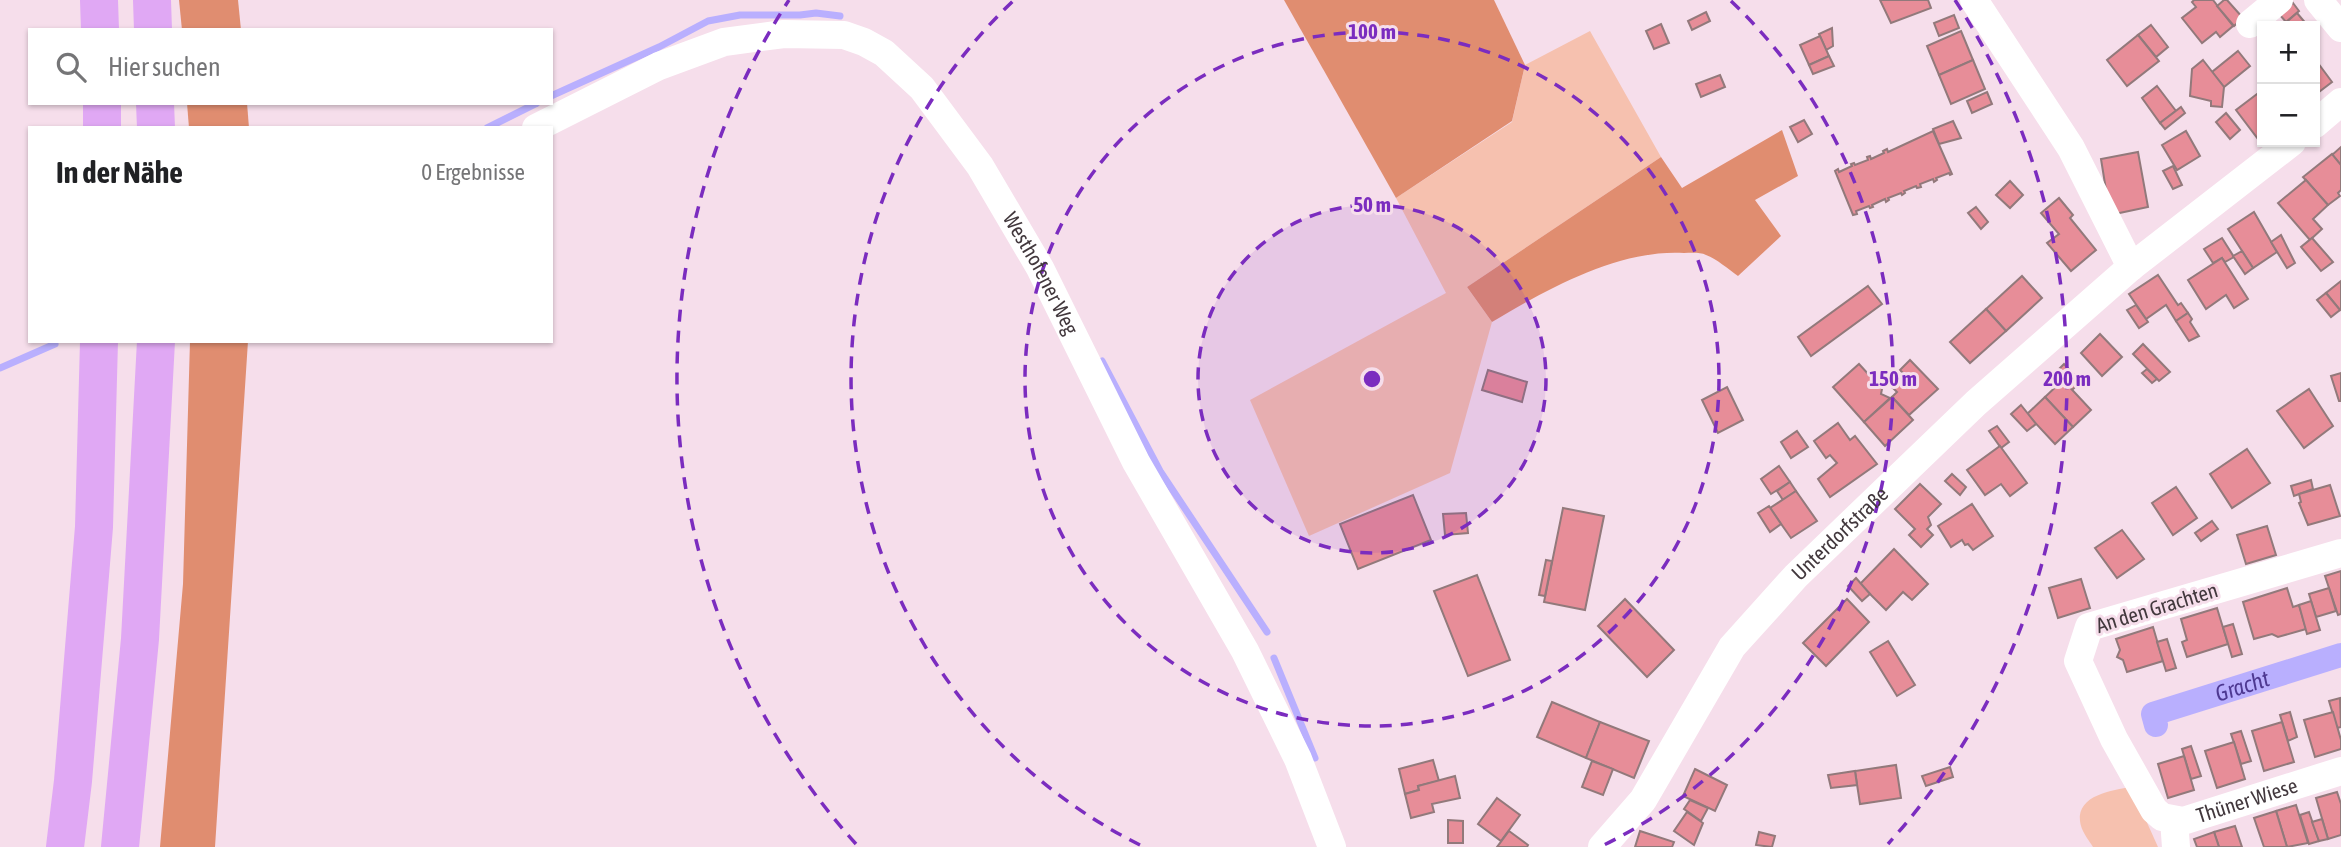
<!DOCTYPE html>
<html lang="de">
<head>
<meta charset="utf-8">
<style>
	:root { --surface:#fff; --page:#f2f2f2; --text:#202124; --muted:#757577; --line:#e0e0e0 }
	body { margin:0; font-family:"Asap Condensed",sans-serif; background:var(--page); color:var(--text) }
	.controls { position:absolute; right:21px; top:21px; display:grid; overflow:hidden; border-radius:0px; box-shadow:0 2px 5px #0004 }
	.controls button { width:63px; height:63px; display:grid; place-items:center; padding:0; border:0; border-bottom:2px solid var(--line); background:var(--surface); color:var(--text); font:35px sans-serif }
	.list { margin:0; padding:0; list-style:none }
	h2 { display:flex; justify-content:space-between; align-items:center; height:91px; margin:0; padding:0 28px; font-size:30px }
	h2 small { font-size:23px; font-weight:400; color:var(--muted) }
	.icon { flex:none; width:38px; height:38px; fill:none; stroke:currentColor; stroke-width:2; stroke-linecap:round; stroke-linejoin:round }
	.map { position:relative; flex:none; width:2341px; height:847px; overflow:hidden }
	.search { position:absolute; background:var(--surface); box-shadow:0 2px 5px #0004; left:28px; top:28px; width:525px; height:77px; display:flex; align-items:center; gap:18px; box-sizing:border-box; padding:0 24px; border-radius:0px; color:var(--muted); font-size:26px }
	.panel { position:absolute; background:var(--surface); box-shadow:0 2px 5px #0004; left:28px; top:126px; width:525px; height:217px; border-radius:0px }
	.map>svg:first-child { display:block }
	.green { fill:#f6c1af }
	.forest { fill:#e08d70 }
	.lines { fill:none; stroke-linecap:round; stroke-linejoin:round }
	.stream { stroke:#b9affe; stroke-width:7 }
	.canal { stroke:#b9affe; stroke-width:24 }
	.building { fill:#e78d98; stroke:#92797b; stroke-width:2 }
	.street { stroke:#fff; stroke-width:28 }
	.highway { stroke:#e0a8f4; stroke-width:38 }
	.ring { fill:none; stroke:#7b2cbf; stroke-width:3.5; stroke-dasharray:12 9 }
	.labels { text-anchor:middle; stroke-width:6; stroke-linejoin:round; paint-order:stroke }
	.street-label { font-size:21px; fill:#42383d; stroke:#f6deeb }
	.water-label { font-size:23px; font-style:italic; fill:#4e3992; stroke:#f6deeb }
	.centre { fill:#7b2cbf; stroke:#f6deeb; stroke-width:3.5 }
	.ring-label { font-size:21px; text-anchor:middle; font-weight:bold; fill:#7b2cbf; stroke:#f6deeb; stroke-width:6; stroke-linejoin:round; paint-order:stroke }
</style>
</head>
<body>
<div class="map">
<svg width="2341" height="847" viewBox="0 0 2341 847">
	<rect width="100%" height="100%" fill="#f6deeb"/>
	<g class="green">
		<path d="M 1590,31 L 1661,157 L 1467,287 L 1492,322 L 1450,473 L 1309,536 L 1250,400 L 1446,293 L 1396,198 L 1512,122 L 1525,65 Z"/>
		<path d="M 2131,787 L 2158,847 L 2093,847 C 2088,839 2081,831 2080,821 C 2077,795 2113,790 2131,787 Z"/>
	</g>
	<g class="forest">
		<path d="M 179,0 L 238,0 L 241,30 L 182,30 Z"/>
		<path d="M 1284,0 L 1494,0 L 1525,65 L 1512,121 L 1396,198 Z"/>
		<path d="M 187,103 L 247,103 L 249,128 L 189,128 Z"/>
		<path d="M 1782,130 L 1798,176 L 1755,200 L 1781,236 L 1738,276 C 1728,269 1717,259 1706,255 C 1700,252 1691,253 1684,253 C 1619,249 1547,289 1492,322 L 1467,287 L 1661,157 L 1682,188 Z"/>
		<path d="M 190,341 L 248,341 L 215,847 L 160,847 L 183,584 Z"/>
	</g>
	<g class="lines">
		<g class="stream">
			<path d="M 551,96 L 659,47 L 708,21 L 740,15 L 800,15 L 816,13 L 840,16"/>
			<path d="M 487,128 L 537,103"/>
			<path d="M 1102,361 L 1160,471 L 1267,632"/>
			<path d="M 0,368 L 55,344"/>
			<path d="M 1274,658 L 1315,758"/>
		</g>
		<path class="canal" id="s1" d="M 2156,725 L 2153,714 L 2341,655"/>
	</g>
	<g class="building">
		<path d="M 1880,0 L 1928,0 L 1931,8 L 1891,23 Z"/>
		<path d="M 2194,0 L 2213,0 L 2233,26 L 2220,37 L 2216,32 L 2202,43 L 2182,18 L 2196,7 L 2192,2 Z"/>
		<path d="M 2224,0 L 2227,0 L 2243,18 L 2234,26 L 2217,6 Z"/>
		<path d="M 2293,3 L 2299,11 L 2286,22 L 2279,14 Z"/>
		<path d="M 1706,12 L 1710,21 L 1692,30 L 1688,21 Z"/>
		<path d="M 2297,13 L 2308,26 L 2284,26 L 2283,25 Z"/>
		<path d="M 1954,15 L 1959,28 L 1939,36 L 1934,23 Z"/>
		<path d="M 1661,24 L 1669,43 L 1654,49 L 1646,31 Z"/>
		<path d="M 2151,25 L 2168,47 L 2156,57 L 2138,35 Z"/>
		<path d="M 1832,28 L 1833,46 L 1826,50 L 1819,34 Z"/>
		<path d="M 1961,31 L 1973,60 L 1939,75 L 1927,46 Z"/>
		<path d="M 2138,35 L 2159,61 L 2127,86 L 2107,60 Z"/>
		<path d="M 1820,36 L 1829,56 L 1809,65 L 1800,45 Z"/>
		<path d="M 2238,51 L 2250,66 L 2224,87 L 2212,72 Z"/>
		<path d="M 1829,56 L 1834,66 L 1813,74 L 1809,65 Z"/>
		<path d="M 2315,59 L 2332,82 L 2315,95 Z"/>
		<path d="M 1973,60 L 1985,89 L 1951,104 L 1939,75 Z"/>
		<path d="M 2203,60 L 2224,87 L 2222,107 L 2211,106 L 2211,101 L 2190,96 L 2192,69 Z"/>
		<path d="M 1720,75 L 1725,87 L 1701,97 L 1696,84 Z"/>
		<path d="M 2157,86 L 2176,111 L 2160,123 L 2142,98 Z"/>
		<path d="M 2261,91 L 2262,93 L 2262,136 L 2258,139 L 2236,110 Z"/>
		<path d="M 1987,92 L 1992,104 L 1972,113 L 1967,101 Z"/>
		<path d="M 2181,107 L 2185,113 L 2165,129 L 2160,123 Z"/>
		<path d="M 2226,113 L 2240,130 L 2230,139 L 2216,122 Z"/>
		<path d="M 1804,120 L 1812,134 L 1798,142 L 1790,127 Z"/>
		<path d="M 1953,121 L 1961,138 L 1939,144 L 1933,129 Z"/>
		<path d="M 1933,131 L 1952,174 L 1950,175 L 1949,173 L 1936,178 L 1937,180 L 1934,182 L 1933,179 L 1920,184 L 1921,187 L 1917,188 L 1916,186 L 1904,191 L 1905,193 L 1902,195 L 1901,193 L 1888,198 L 1889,200 L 1886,202 L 1885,199 L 1872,205 L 1873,207 L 1870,208 L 1869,206 L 1856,211 L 1857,214 L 1853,215 L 1835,171 L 1838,169 L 1839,172 L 1852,166 L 1851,164 L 1854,163 L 1855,165 L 1868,160 L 1867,157 L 1870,156 L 1871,159 L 1884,153 L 1883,151 L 1887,149 L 1888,152 Z"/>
		<path d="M 2186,131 L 2200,156 L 2177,170 L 2162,145 Z"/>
		<path d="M 2341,147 L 2341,165 L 2332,155 Z"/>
		<path d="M 2138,152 L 2148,207 L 2110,215 L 2101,159 Z"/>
		<path d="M 2332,154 L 2341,165 L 2341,190 L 2338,193 L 2340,196 L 2328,205 L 2303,177 Z"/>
		<path d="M 2173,166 L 2182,185 L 2173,189 L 2163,171 Z"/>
		<path d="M 2306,180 L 2328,205 L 2313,219 L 2322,229 L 2310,240 L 2278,203 Z"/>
		<path d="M 2010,181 L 2023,195 L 2010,208 L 1996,195 Z"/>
		<path d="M 2059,198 L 2073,215 L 2070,218 L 2096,250 L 2071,271 L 2047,243 L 2059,234 L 2041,213 Z"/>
		<path d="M 1976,207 L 1988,222 L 1981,229 L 1968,213 Z"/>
		<path d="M 2254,212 L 2277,252 L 2253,268 L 2228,229 Z"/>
		<path d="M 2281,235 L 2295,263 L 2287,268 L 2271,242 Z"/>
		<path d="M 2222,238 L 2234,257 L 2225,262 L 2222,258 L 2213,263 L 2204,249 Z"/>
		<path d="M 2312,238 L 2333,262 L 2321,271 L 2301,247 Z"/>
		<path d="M 2242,251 L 2253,268 L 2245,274 L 2233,256 Z"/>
		<path d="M 2222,258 L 2248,299 L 2234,308 L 2226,295 L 2206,309 L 2188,280 Z"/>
		<path d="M 2158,275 L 2178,305 L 2181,303 L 2188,313 L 2176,321 L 2166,305 L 2146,319 L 2129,294 Z"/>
		<path d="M 2022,276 L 2042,298 L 2006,331 L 1986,309 Z"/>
		<path d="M 2341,281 L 2341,309 L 2340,310 L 2326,293 Z"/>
		<path d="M 1868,286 L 1882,304 L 1811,356 L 1798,337 Z"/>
		<path d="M 2326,293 L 2340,310 L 2331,317 L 2317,300 Z"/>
		<path d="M 2136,305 L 2148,322 L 2139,328 L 2127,310 Z"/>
		<path d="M 1986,309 L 2006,331 L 1970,363 L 1950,342 Z"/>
		<path d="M 2188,313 L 2192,319 L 2190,322 L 2199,336 L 2189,341 L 2176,321 Z"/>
		<path d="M 2100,334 L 2122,357 L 2102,376 L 2081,353 Z"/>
		<path d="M 2143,344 L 2170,372 L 2159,381 L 2133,354 Z"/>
		<path d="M 1910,360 L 1938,389 L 1909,415 L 1892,397 L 1897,392 L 1890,385 L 1903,373 L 1900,370 Z"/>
		<path d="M 1859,364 L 1882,389 L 1881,394 L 1890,398 L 1864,422 L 1833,387 Z"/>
		<path d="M 2064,364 L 2081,382 L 2072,390 L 2055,373 Z"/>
		<path d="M 2147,369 L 2157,379 L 2152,383 L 2142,373 Z"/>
		<path d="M 1488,370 L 1527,382 L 1522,402 L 1482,390 Z"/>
		<path d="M 2341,373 L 2341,401 L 2339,401 L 2331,376 Z"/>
		<path d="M 2063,380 L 2091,410 L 2073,427 L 2045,397 Z"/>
		<path d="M 1727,387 L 1743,420 L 1718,433 L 1702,400 Z"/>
		<path d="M 2309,389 L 2333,426 L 2304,448 L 2277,411 Z"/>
		<path d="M 1892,397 L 1913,420 L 1885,446 L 1864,422 Z"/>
		<path d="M 2045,397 L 2073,427 L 2055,444 L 2027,414 Z"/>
		<path d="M 2021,405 L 2036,424 L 2027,431 L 2011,414 Z"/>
		<path d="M 1838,423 L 1850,440 L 1855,436 L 1877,464 L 1830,497 L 1818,479 L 1837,463 L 1830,455 L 1826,458 L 1814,441 Z"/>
		<path d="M 1997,426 L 2009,442 L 2001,448 L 1989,431 Z"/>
		<path d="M 1797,431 L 1808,447 L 1791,458 L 1781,442 Z"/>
		<path d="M 2000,446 L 2027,483 L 2010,496 L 2001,484 L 1985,495 L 1967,470 Z"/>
		<path d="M 2247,449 L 2270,483 L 2232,508 L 2210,474 Z"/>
		<path d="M 1779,466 L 1790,482 L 1771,494 L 1761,479 Z"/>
		<path d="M 1952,474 L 1966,487 L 1960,495 L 1945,481 Z"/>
		<path d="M 2311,480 L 2313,489 L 2294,496 L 2291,486 Z"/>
		<path d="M 1790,482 L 1796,491 L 1783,500 L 1777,491 Z"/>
		<path d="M 1920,484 L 1941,504 L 1928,517 L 1931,525 L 1927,529 L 1933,535 L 1921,547 L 1909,535 L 1915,529 L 1895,509 Z"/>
		<path d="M 2330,485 L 2340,516 L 2308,525 L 2299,503 L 2301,502 L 2299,494 Z"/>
		<path d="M 2176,487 L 2197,518 L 2173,535 L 2152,503 Z"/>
		<path d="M 1796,491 L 1817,521 L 1791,538 L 1770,508 Z"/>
		<path d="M 1413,495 L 1431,540 L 1358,569 L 1340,524 Z"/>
		<path d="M 1972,504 L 1993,536 L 1973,550 L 1968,544 L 1965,545 L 1962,540 L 1951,547 L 1938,526 Z"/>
		<path d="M 1769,506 L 1781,524 L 1770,532 L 1758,513 Z"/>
		<path d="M 1563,508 L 1604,516 L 1585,610 L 1544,602 Z"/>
		<path d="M 1466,513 L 1468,533 L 1445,535 L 1443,514 Z"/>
		<path d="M 2212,521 L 2218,529 L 2201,541 L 2195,533 Z"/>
		<path d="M 2267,526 L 2276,555 L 2246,564 L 2237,535 Z"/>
		<path d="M 2122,530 L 2144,559 L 2117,578 L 2095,548 Z"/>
		<path d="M 1894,549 L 1928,584 L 1912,600 L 1903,592 L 1886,610 L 1860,584 Z"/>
		<path d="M 1546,560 L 1552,561 L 1545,596 L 1539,595 Z"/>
		<path d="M 2341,571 L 2341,614 L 2338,615 L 2325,576 Z"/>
		<path d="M 1477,575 L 1510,660 L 1468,676 L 1434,591 Z"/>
		<path d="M 1856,578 L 1870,594 L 1862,601 L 1848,586 Z"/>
		<path d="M 2081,579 L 2090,608 L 2058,618 L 2049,588 Z"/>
		<path d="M 2287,588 L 2293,607 L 2299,605 L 2306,629 L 2278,637 L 2272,634 L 2254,639 L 2243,602 Z"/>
		<path d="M 2329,588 L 2336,611 L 2316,617 L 2309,594 Z"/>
		<path d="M 1625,599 L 1674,650 L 1647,677 L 1598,626 Z"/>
		<path d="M 1847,599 L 1869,622 L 1826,666 L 1803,643 Z"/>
		<path d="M 2311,601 L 2320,630 L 2307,634 L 2299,605 Z"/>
		<path d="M 2217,608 L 2228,644 L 2187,657 L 2182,642 L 2187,640 L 2181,619 Z"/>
		<path d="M 2233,624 L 2242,654 L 2232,657 L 2223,627 Z"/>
		<path d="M 2153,627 L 2163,661 L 2127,672 L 2123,660 L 2117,657 L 2120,650 L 2116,639 Z"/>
		<path d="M 2167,639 L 2176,668 L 2166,671 L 2157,642 Z"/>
		<path d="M 1888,641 L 1915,685 L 1897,696 L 1870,652 Z"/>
		<path d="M 2340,698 L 2341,727 L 2337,728 L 2329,701 Z"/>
		<path d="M 1552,702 L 1600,722 L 1586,758 L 1537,737 Z"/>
		<path d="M 2290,712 L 2297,737 L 2288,741 L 2280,715 Z"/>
		<path d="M 2333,712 L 2341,740 L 2341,749 L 2315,757 L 2304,720 Z"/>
		<path d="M 1600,722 L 1649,741 L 1634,778 L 1586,758 Z"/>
		<path d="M 2282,722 L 2294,762 L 2264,771 L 2252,731 Z"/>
		<path d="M 2241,731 L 2251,761 L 2241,764 L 2231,734 Z"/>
		<path d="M 2234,742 L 2245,779 L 2217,788 L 2205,751 Z"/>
		<path d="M 2191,746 L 2201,776 L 2191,779 L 2182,749 Z"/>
		<path d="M 2184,756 L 2194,790 L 2168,798 L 2158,764 Z"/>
		<path d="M 1433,760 L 1439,781 L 1418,786 L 1419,790 L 1405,794 L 1399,769 Z"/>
		<path d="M 1592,761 L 1613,769 L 1603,795 L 1582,787 Z"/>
		<path d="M 1896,765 L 1901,798 L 1860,804 L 1855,771 Z"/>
		<path d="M 1950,767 L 1953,777 L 1926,786 L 1922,776 Z"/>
		<path d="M 1695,769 L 1727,785 L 1715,811 L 1683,796 Z"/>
		<path d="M 1855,771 L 1857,785 L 1831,788 L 1828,775 Z"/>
		<path d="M 1455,776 L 1460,798 L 1432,804 L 1434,812 L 1411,818 L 1405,794 L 1419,790 L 1418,786 Z"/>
		<path d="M 2337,792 L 2341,804 L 2341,835 L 2328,839 L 2316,798 Z"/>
		<path d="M 1497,798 L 1520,815 L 1501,841 L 1478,824 Z"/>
		<path d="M 1690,800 L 1708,808 L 1701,821 L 1684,809 Z"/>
		<path d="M 2296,805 L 2308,843 L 2287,847 L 2276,811 Z"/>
		<path d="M 2276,811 L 2287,847 L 2264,847 L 2254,818 Z"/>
		<path d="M 1687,812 L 1703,823 L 1694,845 L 1674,831 Z"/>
		<path d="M 2309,812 L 2319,841 L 2309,844 L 2300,815 Z"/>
		<path d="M 2322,819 L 2328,839 L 2319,841 L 2312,822 Z"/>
		<path d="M 1448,820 L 1463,821 L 1463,843 L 1448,843 Z"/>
		<path d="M 2235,826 L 2242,847 L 2219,847 L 2214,832 Z"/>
		<path d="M 1509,831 L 1528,845 L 1527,847 L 1497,847 Z"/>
		<path d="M 1640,831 L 1674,842 L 1672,847 L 1635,847 Z"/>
		<path d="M 1759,832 L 1775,836 L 1772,847 L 1756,845 Z"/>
		<path d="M 2214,832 L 2219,847 L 2197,847 L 2194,839 Z"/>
	</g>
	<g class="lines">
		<g class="street">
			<path d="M 1974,0 L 2071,148 L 2131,267"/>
			<path d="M 2318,0 L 2341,28"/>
			<path d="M 2250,24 L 2279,0"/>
			<path d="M 2315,124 L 2341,102"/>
			<path id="s2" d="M 536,128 L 659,66 L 724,42 L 784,34 L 844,35 L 864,42 L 884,53 L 922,88 L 980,166 L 1040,268 L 1136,462 L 1245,651 L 1298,759 L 1332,847"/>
			<path id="s3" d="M 2341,553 L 2089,627 L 2078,661 L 2114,739 L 2154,810 L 2162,817 L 2183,821 L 2341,771"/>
			<path d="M 2174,820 L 2176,847"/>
			<path id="s4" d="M 1602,847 L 1643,800 L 1732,647 L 1796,576 L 1976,403 L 2131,267 L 2292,142"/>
		</g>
		<g class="highway">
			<path d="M 99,0 L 100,30"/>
			<path d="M 152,0 L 153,30"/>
			<path d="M 102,103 L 102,128"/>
			<path d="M 155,103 L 156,128"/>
			<path d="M 65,847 L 73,781 L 94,527 L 99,341"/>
			<path d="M 120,847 L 140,639 L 156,341"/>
		</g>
	</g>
	<circle cx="1372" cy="379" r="174" fill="#7b2cbf" fill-opacity=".12"/>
	<g class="ring">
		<circle cx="1372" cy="379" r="174"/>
		<circle cx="1372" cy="379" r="347"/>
		<path d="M1140 845A521 521 0 0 1 1013 1M1731 1A521 521 0 0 1 1604 845"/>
		<path d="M856 844A695 695 0 0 1 789 0M1955 0A695 695 0 0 1 1888 844"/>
	</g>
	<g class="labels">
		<g class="street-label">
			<text dy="7" stroke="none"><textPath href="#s2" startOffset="644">Westhofener Weg</textPath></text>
			<text dy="7" stroke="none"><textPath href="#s4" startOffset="396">Unterdorfstraße</textPath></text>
			<text transform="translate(2157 608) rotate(-17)" y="7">An den Grachten</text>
			<text dy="7" stroke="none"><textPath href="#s3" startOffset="565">Thüner Wiese</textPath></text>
		</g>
		<g class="water-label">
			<text dy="8" stroke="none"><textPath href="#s1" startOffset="105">Gracht</textPath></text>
		</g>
	</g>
	<circle cx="1372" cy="379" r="10" class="centre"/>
	<g class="ring-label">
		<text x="1372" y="39">100 m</text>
		<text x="1372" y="212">50 m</text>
		<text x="1893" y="386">150 m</text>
		<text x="2067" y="386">200 m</text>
	</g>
</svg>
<div class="controls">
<button>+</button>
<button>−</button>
</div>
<div class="search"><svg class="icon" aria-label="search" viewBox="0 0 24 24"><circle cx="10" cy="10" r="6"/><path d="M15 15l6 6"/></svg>Hier suchen</div>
<section class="panel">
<h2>In der Nähe<small>0 Ergebnisse</small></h2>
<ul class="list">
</ul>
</section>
</div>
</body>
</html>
